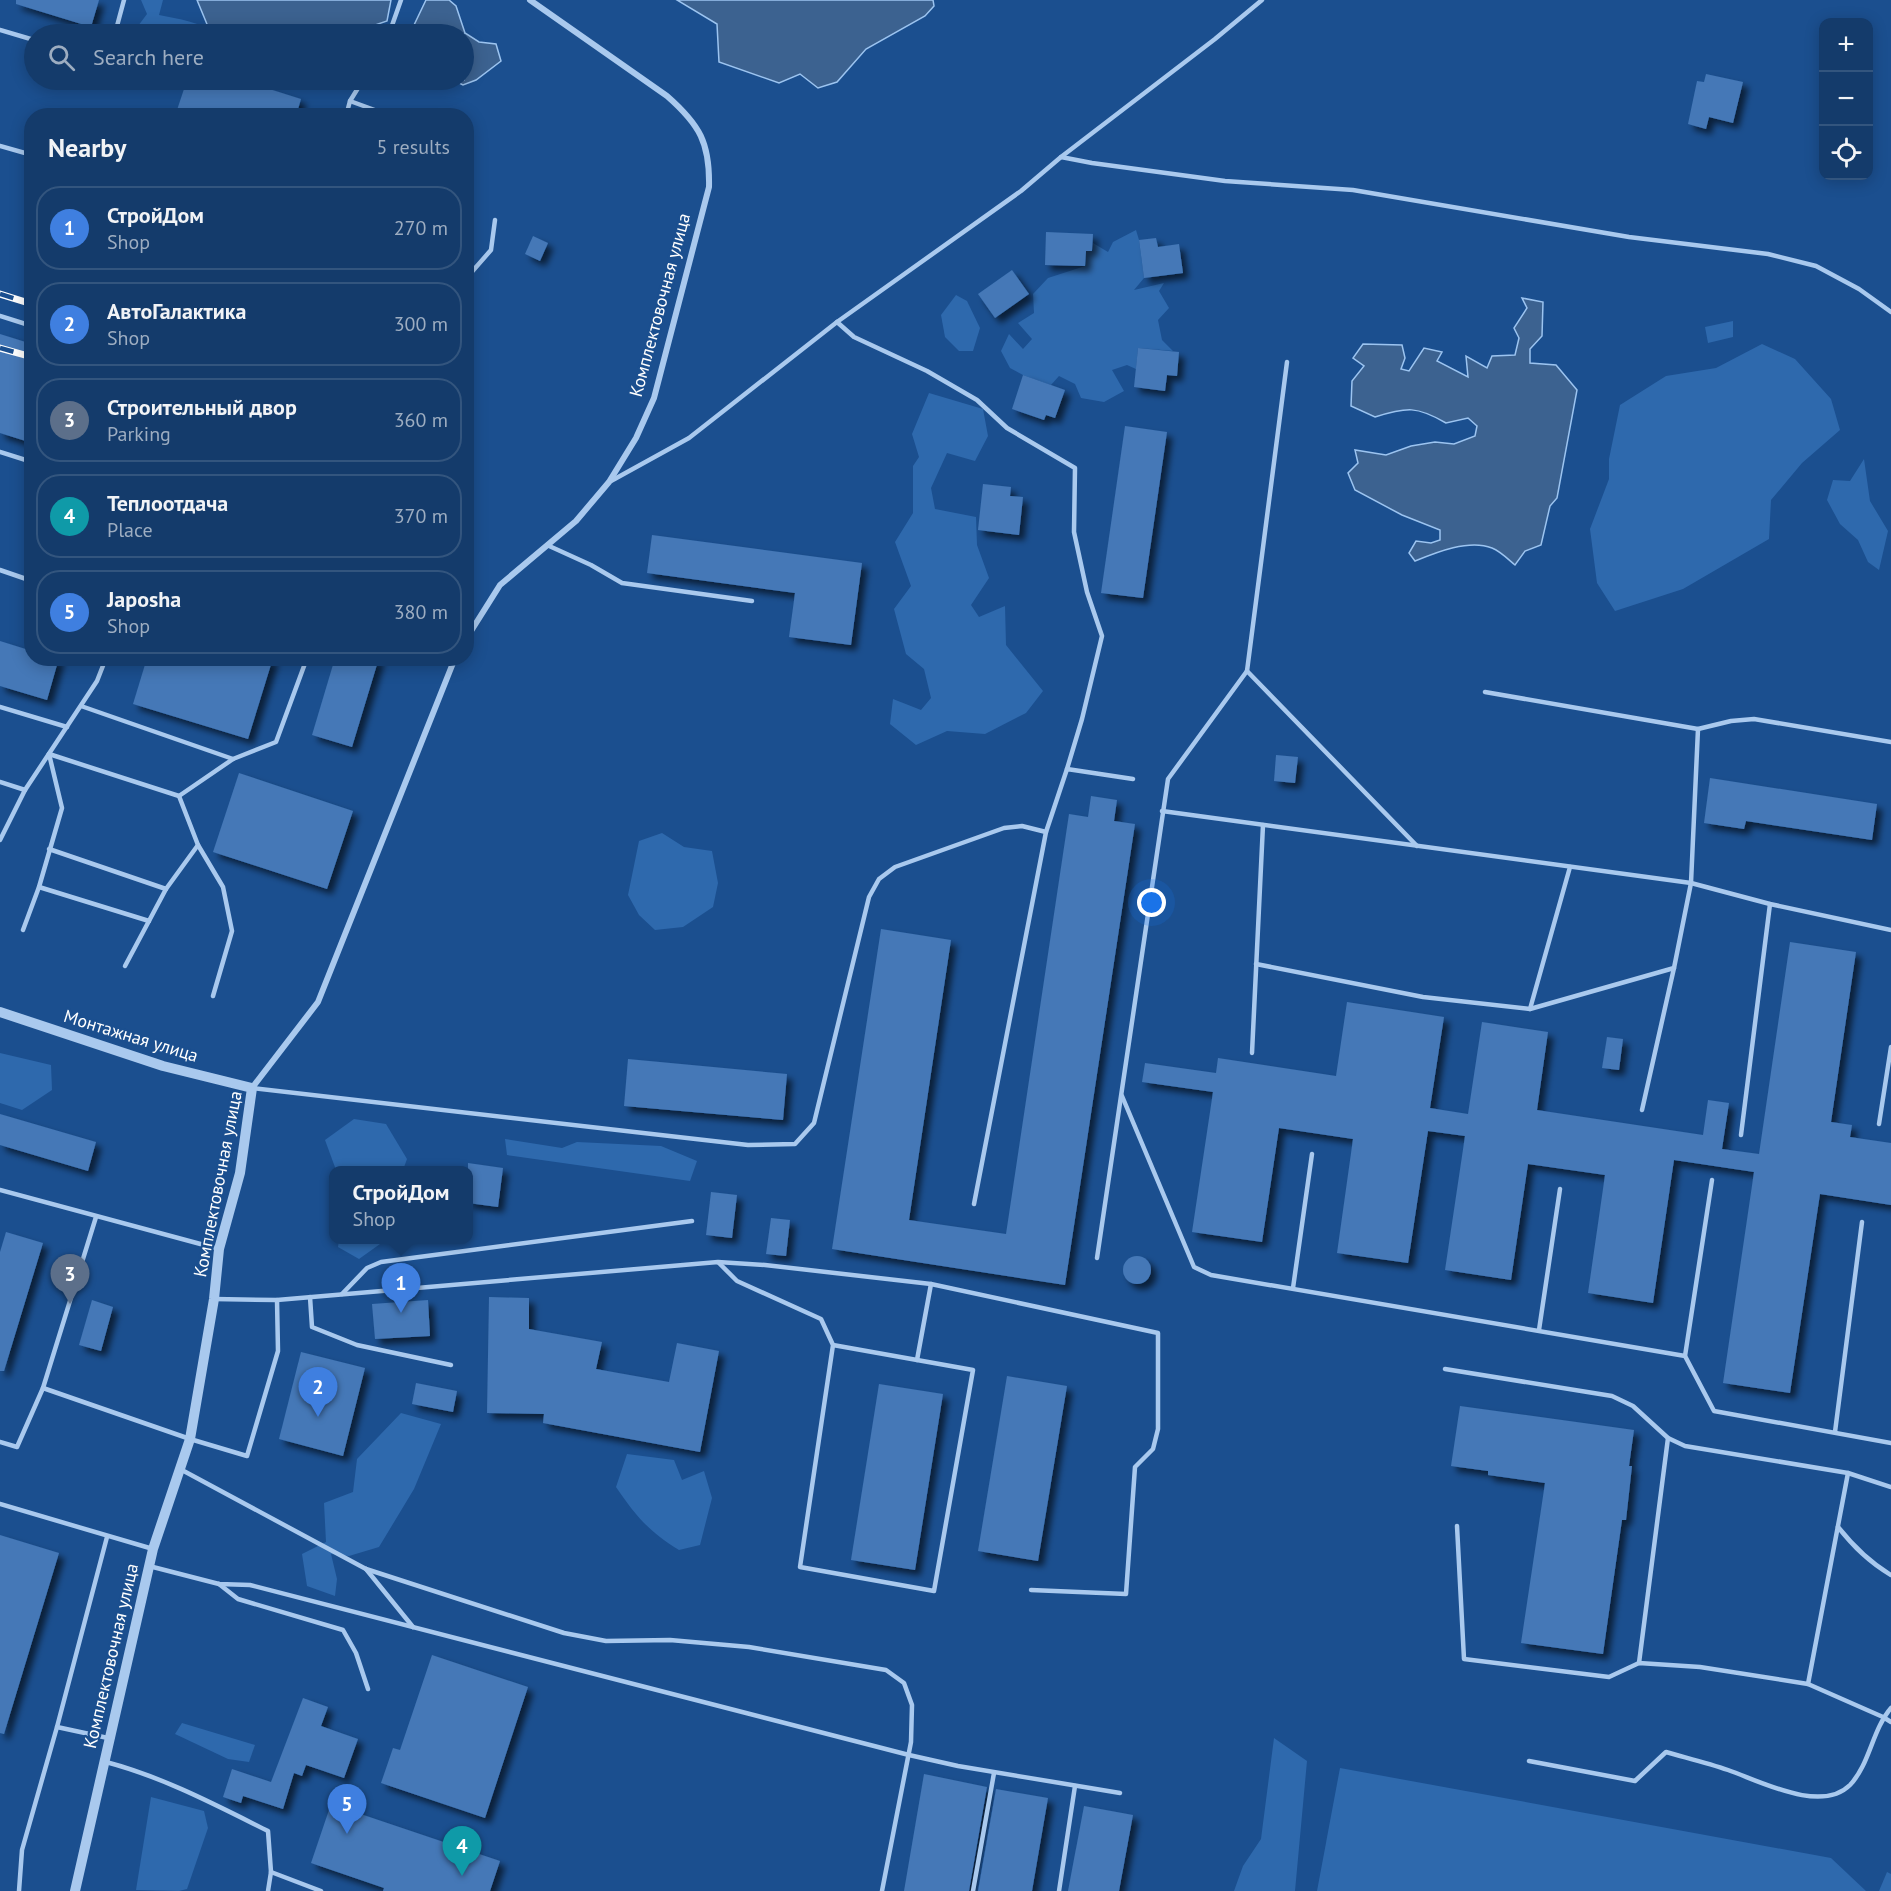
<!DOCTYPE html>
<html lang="en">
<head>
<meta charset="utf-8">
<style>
	:root { --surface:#143b6b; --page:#1d4271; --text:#f1f3f6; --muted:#9dadc1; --line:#33557e; --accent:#8bbbb9 }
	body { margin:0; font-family:"PT Sans",sans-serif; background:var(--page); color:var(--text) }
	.controls { position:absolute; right:18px; top:18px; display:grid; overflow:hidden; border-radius:12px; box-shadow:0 3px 15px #0003 }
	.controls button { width:54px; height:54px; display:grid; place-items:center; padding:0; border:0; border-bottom:2px solid var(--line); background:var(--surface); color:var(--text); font:30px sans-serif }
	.you { position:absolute; left:1152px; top:903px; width:21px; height:21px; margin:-15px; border:4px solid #fff; border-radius:50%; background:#1a73e8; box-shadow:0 0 0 9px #1a73e833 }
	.badge { display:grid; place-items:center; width:39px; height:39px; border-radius:50%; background:var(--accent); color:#fff; font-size:20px; font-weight:700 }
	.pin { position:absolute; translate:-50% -50px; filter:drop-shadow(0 2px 3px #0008) }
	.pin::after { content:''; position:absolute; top:32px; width:21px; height:18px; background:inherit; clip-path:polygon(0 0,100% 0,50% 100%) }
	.popup { position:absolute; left:329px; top:1166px; width:144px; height:78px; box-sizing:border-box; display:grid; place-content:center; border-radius:12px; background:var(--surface); filter:drop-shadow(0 2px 4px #0005); font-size:20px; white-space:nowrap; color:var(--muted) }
	.popup b { font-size:22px; color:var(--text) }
	.popup::after { content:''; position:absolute; left:50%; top:100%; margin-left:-12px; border:12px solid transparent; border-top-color:var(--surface) }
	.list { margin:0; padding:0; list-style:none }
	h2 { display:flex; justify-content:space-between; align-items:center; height:78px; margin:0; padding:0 24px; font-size:26px }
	h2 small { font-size:20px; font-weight:400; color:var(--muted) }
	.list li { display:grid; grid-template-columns:39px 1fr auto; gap:18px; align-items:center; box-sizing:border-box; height:84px; margin:0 12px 12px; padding:0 12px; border:2px solid var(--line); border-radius:24px }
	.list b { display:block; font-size:22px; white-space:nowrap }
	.list p { margin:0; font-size:20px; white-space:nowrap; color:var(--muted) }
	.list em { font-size:20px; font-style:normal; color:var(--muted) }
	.icon { flex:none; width:33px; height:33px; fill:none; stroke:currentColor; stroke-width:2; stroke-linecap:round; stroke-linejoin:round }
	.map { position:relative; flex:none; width:1891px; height:1891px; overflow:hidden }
	.search { position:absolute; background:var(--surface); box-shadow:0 3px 15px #0003; left:24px; top:24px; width:450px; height:66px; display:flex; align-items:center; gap:15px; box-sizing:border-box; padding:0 21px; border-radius:33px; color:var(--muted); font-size:22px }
	.panel { position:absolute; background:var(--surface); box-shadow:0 3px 15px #0003; left:24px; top:108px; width:450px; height:558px; border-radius:24px }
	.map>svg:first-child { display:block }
	.green { fill:#2e69ad }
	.water { fill:#3c6290; stroke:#9cc4f0; stroke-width:1.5 }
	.building { fill:#4478b7; filter:url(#shadow) }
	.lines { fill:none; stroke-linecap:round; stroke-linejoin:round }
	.service { stroke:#a9c9ee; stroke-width:4.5 }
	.minor { stroke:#a9c9ee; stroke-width:6 }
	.tertiary { stroke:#a9c9ee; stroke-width:10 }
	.rail-casing { stroke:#fff; stroke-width:7 }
	.rail { stroke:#1b4f8f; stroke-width:4.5; stroke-dasharray:14; stroke-linecap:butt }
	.labels { text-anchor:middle; stroke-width:4.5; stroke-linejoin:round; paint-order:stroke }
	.street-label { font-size:18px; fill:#fff; stroke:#1b4f8f }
</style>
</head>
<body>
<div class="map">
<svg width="1891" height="1891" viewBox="0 0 1891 1891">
	<defs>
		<filter id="shadow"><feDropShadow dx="5.5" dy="5.5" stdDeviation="3" flood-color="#0009"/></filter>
	</defs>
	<rect width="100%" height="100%" fill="#1b4f8f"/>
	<g class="green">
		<path d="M 141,0 L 163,0 L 159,15 C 179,19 200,22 217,34 L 135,34 L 135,30 L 147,14 Z"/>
		<path d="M 1136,230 L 1139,240 L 1144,278 L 1134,290 L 1164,283 L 1159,291 L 1169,308 L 1158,320 L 1162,340 L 1173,351 L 1138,348 L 1136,369 L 1127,365 L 1112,370 L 1124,391 L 1104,402 L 1081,398 L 1075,384 L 1059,376 L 1051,385 L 1023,375 L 1010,368 L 1001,351 L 1009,334 L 1023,349 L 1032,339 L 1018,323 L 1034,313 L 1033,294 L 1048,278 L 1085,266 L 1086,251 L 1093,251 L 1093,243 L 1108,252 L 1113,242 Z"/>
		<path d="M 956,295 L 967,301 L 980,328 L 973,351 L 959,351 L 945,337 L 941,315 Z"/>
		<path d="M 1733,321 L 1733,337 L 1708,343 L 1705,327 Z"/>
		<path d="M 1762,344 L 1795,359 L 1831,399 L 1840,430 L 1802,463 L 1771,500 L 1769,539 L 1683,589 L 1615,611 L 1597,583 L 1590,529 L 1609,479 L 1609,459 L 1620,405 L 1666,376 L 1716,368 Z"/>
		<path d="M 929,393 L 983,409 L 988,436 L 975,461 L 947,453 L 931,488 L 935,509 L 976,517 L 977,545 L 989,578 L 971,605 L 979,617 L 1005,606 L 1006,645 L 1043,691 L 1026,713 L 985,734 L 947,731 L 916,745 L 890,724 L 893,699 L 921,710 L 931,698 L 924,669 L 906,654 L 894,609 L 911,586 L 895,542 L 913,513 L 913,466 L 919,457 L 912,434 Z"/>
		<path d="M 1864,459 L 1870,501 L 1888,531 L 1879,570 L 1868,562 L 1858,540 L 1840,524 L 1827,500 L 1833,480 L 1850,481 Z"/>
		<path d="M 662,833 L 684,847 L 712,851 L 718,883 L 713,907 L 683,927 L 655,930 L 639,915 L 628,895 L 639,841 Z"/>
		<path d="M 0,1053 L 51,1065 L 52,1090 L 22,1110 L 0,1103 Z"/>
		<path d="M 354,1119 L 386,1124 L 407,1159 L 403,1170 L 336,1170 L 325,1140 Z"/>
		<path d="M 505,1139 L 562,1148 L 577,1142 L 661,1146 L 697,1161 L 690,1181 L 507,1155 Z"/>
		<path d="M 339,1240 L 382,1240 L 380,1244 L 359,1259 L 338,1247 Z"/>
		<path d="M 401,1413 L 441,1424 L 414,1489 L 379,1547 L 349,1556 L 331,1554 L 337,1579 L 335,1596 L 307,1586 L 302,1554 L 326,1542 L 324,1503 L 353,1492 L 357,1459 Z"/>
		<path d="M 627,1454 L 674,1460 L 682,1480 L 704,1471 L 712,1498 L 700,1545 L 679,1550 C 648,1531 636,1516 616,1487 Z"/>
		<path d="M 182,1723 L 255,1745 L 249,1762 L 228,1759 L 175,1734 Z"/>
		<path d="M 1274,1738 L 1307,1761 L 1295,1891 L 1234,1891 L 1243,1866 L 1261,1839 Z"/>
		<path d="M 1340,1768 L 1831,1858 L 1866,1891 L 1317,1891 Z"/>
		<path d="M 151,1797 L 204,1811 L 208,1828 L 187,1889 L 179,1891 L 136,1890 Z"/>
		<path d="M 1887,1872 L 1891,1874 L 1891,1891 L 1879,1891 Z"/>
	</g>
	<g class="water">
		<path d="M 197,0 L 391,0 L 387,21 L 349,34 L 217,34 L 209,29 Z"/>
		<path d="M 426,0 L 449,0 L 456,6 L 465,33 L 479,42 L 496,44 L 501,61 L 476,80 L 463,85 L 453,80 L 464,80 L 464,34 L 403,33 L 414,25 Z"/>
		<path d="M 677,0 L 933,0 L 934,6 L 925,16 L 866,49 L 837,82 L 818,88 L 800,74 L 779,83 L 719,62 L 717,24 Z"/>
		<path d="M 1522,298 L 1543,302 L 1542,336 L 1530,349 L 1530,363 L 1556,365 L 1577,390 L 1557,498 L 1550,506 L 1541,545 L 1525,551 L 1515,565 C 1508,559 1500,551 1492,548 C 1469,539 1437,552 1415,561 L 1409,553 L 1416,541 L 1431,543 L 1440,540 L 1440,530 L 1402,515 L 1355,490 L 1348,473 L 1358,463 L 1355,450 L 1386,455 L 1411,446 L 1435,442 L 1454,444 L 1475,436 L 1477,426 L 1468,418 L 1446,423 C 1417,406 1407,407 1375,417 L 1351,406 L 1352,381 L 1364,366 L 1353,358 L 1363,344 L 1402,345 L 1405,358 L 1401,369 L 1409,371 L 1424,348 L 1442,352 L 1437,361 L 1468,377 L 1466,356 L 1487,368 L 1492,356 L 1515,355 L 1519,338 L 1514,328 L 1527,308 Z"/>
	</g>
	<g class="building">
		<path d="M 16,0 L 99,0 L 91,27 L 16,4 Z"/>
		<path d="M 1706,74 L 1743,82 L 1733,123 L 1709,117 L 1706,129 L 1688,124 L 1697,81 L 1704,82 Z"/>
		<path d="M 187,80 L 241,80 L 301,99 L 296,116 L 175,116 Z"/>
		<path d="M 1046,232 L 1093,234 L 1092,251 L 1086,251 L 1085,266 L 1045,265 Z"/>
		<path d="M 533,236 L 548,243 L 540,261 L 525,254 Z"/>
		<path d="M 1156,238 L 1158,247 L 1179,244 L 1183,273 L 1144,278 L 1139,240 Z"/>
		<path d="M 1012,270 L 1029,294 L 995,318 L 978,294 Z"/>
		<path d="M 0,334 L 32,344 L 32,443 L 0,433 Z"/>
		<path d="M 1138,348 L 1179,352 L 1177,376 L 1167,375 L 1165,391 L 1134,387 Z"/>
		<path d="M 1023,375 L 1065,390 L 1055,418 L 1046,415 L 1044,420 L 1012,409 Z"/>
		<path d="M 1125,426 L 1167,432 L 1143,598 L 1101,593 Z"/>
		<path d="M 983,484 L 1011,487 L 1010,496 L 1023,497 L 1019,535 L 978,530 Z"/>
		<path d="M 652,535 L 862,563 L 851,645 L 789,637 L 795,593 L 647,573 Z"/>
		<path d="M 0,641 L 32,651 L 32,658 L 59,658 L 47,700 L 0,686 Z"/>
		<path d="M 147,658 L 273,658 L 248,739 L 133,704 Z"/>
		<path d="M 335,658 L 379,658 L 352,747 L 312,735 Z"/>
		<path d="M 1276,755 L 1298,757 L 1295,783 L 1274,781 Z"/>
		<path d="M 239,773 L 353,811 L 327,889 L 213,852 Z"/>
		<path d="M 1710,778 L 1877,804 L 1872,840 L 1746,821 L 1744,829 L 1704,823 Z"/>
		<path d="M 1091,796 L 1117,800 L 1114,821 L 1135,824 L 1065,1285 L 832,1249 L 881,929 L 951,940 L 909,1220 L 1006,1234 L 1069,814 L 1088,817 Z"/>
		<path d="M 1790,942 L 1856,952 L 1831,1122 L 1852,1125 L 1850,1137 L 1891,1143 L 1891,1205 L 1820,1194 L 1790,1393 L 1723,1383 L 1754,1172 L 1674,1160 L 1653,1303 L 1588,1293 L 1605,1175 L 1528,1164 L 1511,1280 L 1445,1270 L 1465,1136 L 1428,1131 L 1408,1263 L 1337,1253 L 1353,1139 L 1279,1128 L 1262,1242 L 1192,1232 L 1213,1092 L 1142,1082 L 1145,1063 L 1216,1073 L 1218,1058 L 1336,1076 L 1347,1002 L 1444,1017 L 1430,1108 L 1468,1114 L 1482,1022 L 1548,1032 L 1537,1110 L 1703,1135 L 1708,1100 L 1729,1103 L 1722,1149 L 1759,1154 Z"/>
		<path d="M 1607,1037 L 1623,1039 L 1619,1070 L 1602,1068 Z"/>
		<path d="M 628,1059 L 787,1074 L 783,1120 L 624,1106 Z"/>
		<path d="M 0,1114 L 96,1142 L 88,1171 L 0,1145 Z"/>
		<path d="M 468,1163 L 503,1168 L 498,1207 L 468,1203 Z"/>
		<path d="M 711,1192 L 737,1195 L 732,1238 L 706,1235 Z"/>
		<path d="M 771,1218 L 790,1220 L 786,1256 L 766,1254 Z"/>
		<path d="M 6,1232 L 43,1243 L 4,1371 L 0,1371 L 0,1252 Z"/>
		<circle cx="1137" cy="1270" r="14"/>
		<path d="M 489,1297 L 529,1298 L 529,1329 L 602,1342 L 596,1369 L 669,1382 L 677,1343 L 719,1351 L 700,1452 L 543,1423 L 544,1414 L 487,1413 Z"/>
		<path d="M 92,1300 L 113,1307 L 101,1351 L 79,1345 Z"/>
		<path d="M 428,1300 L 430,1336 L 375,1339 L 372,1304 Z"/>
		<path d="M 301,1352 L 365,1368 L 343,1456 L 279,1439 Z"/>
		<path d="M 1007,1376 L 1067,1386 L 1038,1561 L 978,1551 Z"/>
		<path d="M 416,1383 L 457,1391 L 453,1412 L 412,1404 Z"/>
		<path d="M 879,1384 L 943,1394 L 915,1570 L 851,1560 Z"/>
		<path d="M 1460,1406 L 1634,1430 L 1629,1466 L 1632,1466 L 1626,1520 L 1622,1520 L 1603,1654 L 1521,1643 L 1545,1483 L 1488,1475 L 1488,1471 L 1451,1466 Z"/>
		<path d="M 0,1535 L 59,1553 L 4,1734 L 0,1733 Z"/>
		<path d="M 432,1655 L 528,1687 L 485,1818 L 381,1783 L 393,1748 L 400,1750 Z"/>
		<path d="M 303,1698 L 328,1707 L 321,1726 L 358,1739 L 344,1778 L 306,1765 L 302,1776 L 294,1773 L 283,1809 L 243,1796 L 241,1803 L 223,1797 L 232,1769 L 271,1782 Z"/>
		<path d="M 924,1774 L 987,1787 L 969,1891 L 904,1891 Z"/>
		<path d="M 996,1789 L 1048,1798 L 1032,1891 L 978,1891 Z"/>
		<path d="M 331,1804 L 500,1861 L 490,1891 L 383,1891 L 384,1888 L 311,1863 Z"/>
		<path d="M 1084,1806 L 1133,1815 L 1119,1891 L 1068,1891 Z"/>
	</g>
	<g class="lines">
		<g class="service">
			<path d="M 0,30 L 34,40"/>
			<path d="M 111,34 L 117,26 L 124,0"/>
			<path d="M 389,34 L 401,0"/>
			<path d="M 350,101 L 391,116"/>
			<path d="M 346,116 L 350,101 L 363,80"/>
			<path d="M 0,146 L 32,155"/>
			<path d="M 1061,157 L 1092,163 L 1225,181 L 1353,190 L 1629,237 L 1768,254 L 1816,266 L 1859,289 L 1891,312"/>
			<path d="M 466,274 L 470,274 L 491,250 L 495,220"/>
			<path d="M 0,316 L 32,326"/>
			<path d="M 837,322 L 854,337 L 927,371 L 977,400 L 1007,428 L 1075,468 L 1074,532 L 1087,592 L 1102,636 L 1082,719 L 1067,769"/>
			<path d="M 0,452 L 32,462"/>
			<path d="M 611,481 L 689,438 L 837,322 L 1021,191 L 1061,157 L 1215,39 L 1262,0"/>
			<path d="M 547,545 L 591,565 L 622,583 L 752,601"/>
			<path d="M 0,570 L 32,581"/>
			<path d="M 1247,671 L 1417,846"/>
			<path d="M 1485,692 L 1698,729 L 1731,721 L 1754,719 L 1891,742"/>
			<path d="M 81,706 L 233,759"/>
			<path d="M 0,707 L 67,727"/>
			<path d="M 49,754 L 179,796 L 198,845 L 223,887 L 232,931 L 213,996"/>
			<path d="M 0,782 L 25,790"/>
			<path d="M 179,796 L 233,759 L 276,742 L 307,658"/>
			<path d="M 1162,811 L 1691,883 L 1770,904 L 1891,930"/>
			<path d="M 0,840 L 25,790 L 97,681 L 106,658"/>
			<path d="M 49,849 L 166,889"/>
			<path d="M 39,887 L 149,921"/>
			<path d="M 23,930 L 39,887 L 62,808 L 49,754"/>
			<path d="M 1256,964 L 1423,997 L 1530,1009 L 1674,968"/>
			<path d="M 125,966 L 166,889 L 198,845"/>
			<path d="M 1530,1009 L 1570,867"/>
			<path d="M 1252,1053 L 1263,825"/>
			<path d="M 252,1088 L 748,1145 L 795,1144 L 814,1123 L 869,897 L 879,879 L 895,867 L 1004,828 L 1022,826 L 1046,832"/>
			<path d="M 1122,1096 L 1194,1267 L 1211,1275 L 1685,1356"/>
			<path d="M 1642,1110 L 1674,968 L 1691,883 L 1698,729"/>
			<path d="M 1879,1124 L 1891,1047"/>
			<path d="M 1741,1135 L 1770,904"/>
			<path d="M 1712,1180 L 1685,1356 L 1714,1411 L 1891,1443"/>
			<path d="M 0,1190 L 219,1249"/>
			<path d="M 974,1204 L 1046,832 L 1067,769 L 1133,779"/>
			<path d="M 96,1217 L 43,1388 L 190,1439 L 247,1456 L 278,1351 L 277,1300"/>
			<path d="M 1097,1258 L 1168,779 L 1247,671 L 1287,362"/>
			<path d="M 719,1263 L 737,1281 L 821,1319 L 833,1345 L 800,1567 L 934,1591 L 973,1370 L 833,1345"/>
			<path d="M 1293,1288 L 1312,1154"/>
			<path d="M 342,1294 L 367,1268 L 381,1262 L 692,1221"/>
			<path d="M 310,1297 L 312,1327 L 357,1345 L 451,1365"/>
			<path d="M 214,1299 L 277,1300 L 718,1262 L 765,1265 L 931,1284 L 1158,1333 L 1158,1429 L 1153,1449 L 1135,1467 L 1126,1594 L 1031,1590"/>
			<path d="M 1539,1330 L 1560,1189"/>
			<path d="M 917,1360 L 931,1284"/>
			<path d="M 1445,1369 L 1612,1396 L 1633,1406 L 1668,1438 L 1685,1446 L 1848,1473 L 1891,1487"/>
			<path d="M 1835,1432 L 1862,1222"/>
			<path d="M 0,1442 L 17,1447 L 43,1388"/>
			<path d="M 180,1469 L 366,1569 L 564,1633 L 606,1641 L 670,1640 L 749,1647 L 886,1670 L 904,1683 L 912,1705 L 911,1742 L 882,1891"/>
			<path d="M 0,1504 L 153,1549"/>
			<path d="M 1457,1526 L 1464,1659 L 1609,1677 L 1639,1663 L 1700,1667 L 1808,1684 L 1883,1717 L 1891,1722"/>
			<path d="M 1838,1527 C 1854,1547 1869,1562 1891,1575"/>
			<path d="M 149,1566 L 219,1584 L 250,1585 L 909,1755 L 958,1766 L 1120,1793"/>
			<path d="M 366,1569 L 413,1627"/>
			<path d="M 219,1584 L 238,1599 L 343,1630 L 356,1653 L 368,1689"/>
			<path d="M 1639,1663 L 1668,1438"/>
			<path d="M 1808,1684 L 1848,1473"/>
			<path d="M 57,1727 L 108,1738"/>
			<path d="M 1529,1761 L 1635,1781 L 1666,1752 C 1687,1758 1708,1763 1728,1770 C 1760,1781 1821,1814 1850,1785 C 1870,1764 1872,1730 1891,1708"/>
			<path d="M 106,1762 C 163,1777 216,1805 268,1831 L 271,1872 L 268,1891"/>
			<path d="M 271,1872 L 321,1891"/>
			<path d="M 19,1891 L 22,1850 L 57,1727 L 107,1537"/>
			<path d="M 973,1891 L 994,1773"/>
			<path d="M 1059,1891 L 1075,1786"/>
		</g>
		<g class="minor">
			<path d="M 466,639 L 500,585 L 576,521 L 609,482 L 636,438 L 654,398 L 709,187 C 710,143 700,125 667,96 L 530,0"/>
			<path d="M 252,1088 L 318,1002 L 455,658"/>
		</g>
		<path class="tertiary" d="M 0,1012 L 163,1066 L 252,1088 L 240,1173 L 219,1249 L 214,1299 L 190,1439 L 153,1549 L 75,1891"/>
		<g class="rail-casing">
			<g id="rail">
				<path d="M 0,294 L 32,304"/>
				<path d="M 0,348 L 32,357"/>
			</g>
		</g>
		<use href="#rail" class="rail"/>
	</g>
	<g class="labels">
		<g class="street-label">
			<text transform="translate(660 305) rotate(-75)" y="6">Комплектовочная улица</text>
			<text transform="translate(131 1036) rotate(17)" y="6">Монтажная улица</text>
			<text transform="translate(218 1184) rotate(-79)" y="6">Комплектовочная улица</text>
			<text transform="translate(111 1656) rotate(-77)" y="6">Комплектовочная улица</text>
		</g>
	</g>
</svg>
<div class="controls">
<button>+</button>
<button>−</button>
<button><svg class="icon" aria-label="locate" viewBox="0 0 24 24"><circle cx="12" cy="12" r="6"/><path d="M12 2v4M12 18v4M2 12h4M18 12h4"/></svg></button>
</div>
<div class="you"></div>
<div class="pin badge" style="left:401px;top:1313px;background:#3f7fe0">1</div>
<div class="popup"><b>СтройДом</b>Shop</div>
<div class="pin badge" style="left:318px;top:1417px;background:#3f7fe0">2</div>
<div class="pin badge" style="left:70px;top:1304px;background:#5c6f8a">3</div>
<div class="pin badge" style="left:462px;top:1876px;background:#0f9aa8">4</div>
<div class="pin badge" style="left:347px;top:1834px;background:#3f7fe0">5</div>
<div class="search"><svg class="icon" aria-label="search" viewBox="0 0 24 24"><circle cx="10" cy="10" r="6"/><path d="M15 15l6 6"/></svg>Search here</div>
<section class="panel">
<h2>Nearby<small>5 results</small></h2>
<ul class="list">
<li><span class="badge" style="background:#3f7fe0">1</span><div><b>СтройДом</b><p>Shop</p></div><em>270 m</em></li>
<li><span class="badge" style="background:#3f7fe0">2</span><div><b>АвтоГалактика</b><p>Shop</p></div><em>300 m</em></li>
<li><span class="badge" style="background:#5c6f8a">3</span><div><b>Строительный двор</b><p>Parking</p></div><em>360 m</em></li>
<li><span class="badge" style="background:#0f9aa8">4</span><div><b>Теплоотдача</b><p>Place</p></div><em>370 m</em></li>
<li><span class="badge" style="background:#3f7fe0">5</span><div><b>Japosha</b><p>Shop</p></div><em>380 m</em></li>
</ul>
</section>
</div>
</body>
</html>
